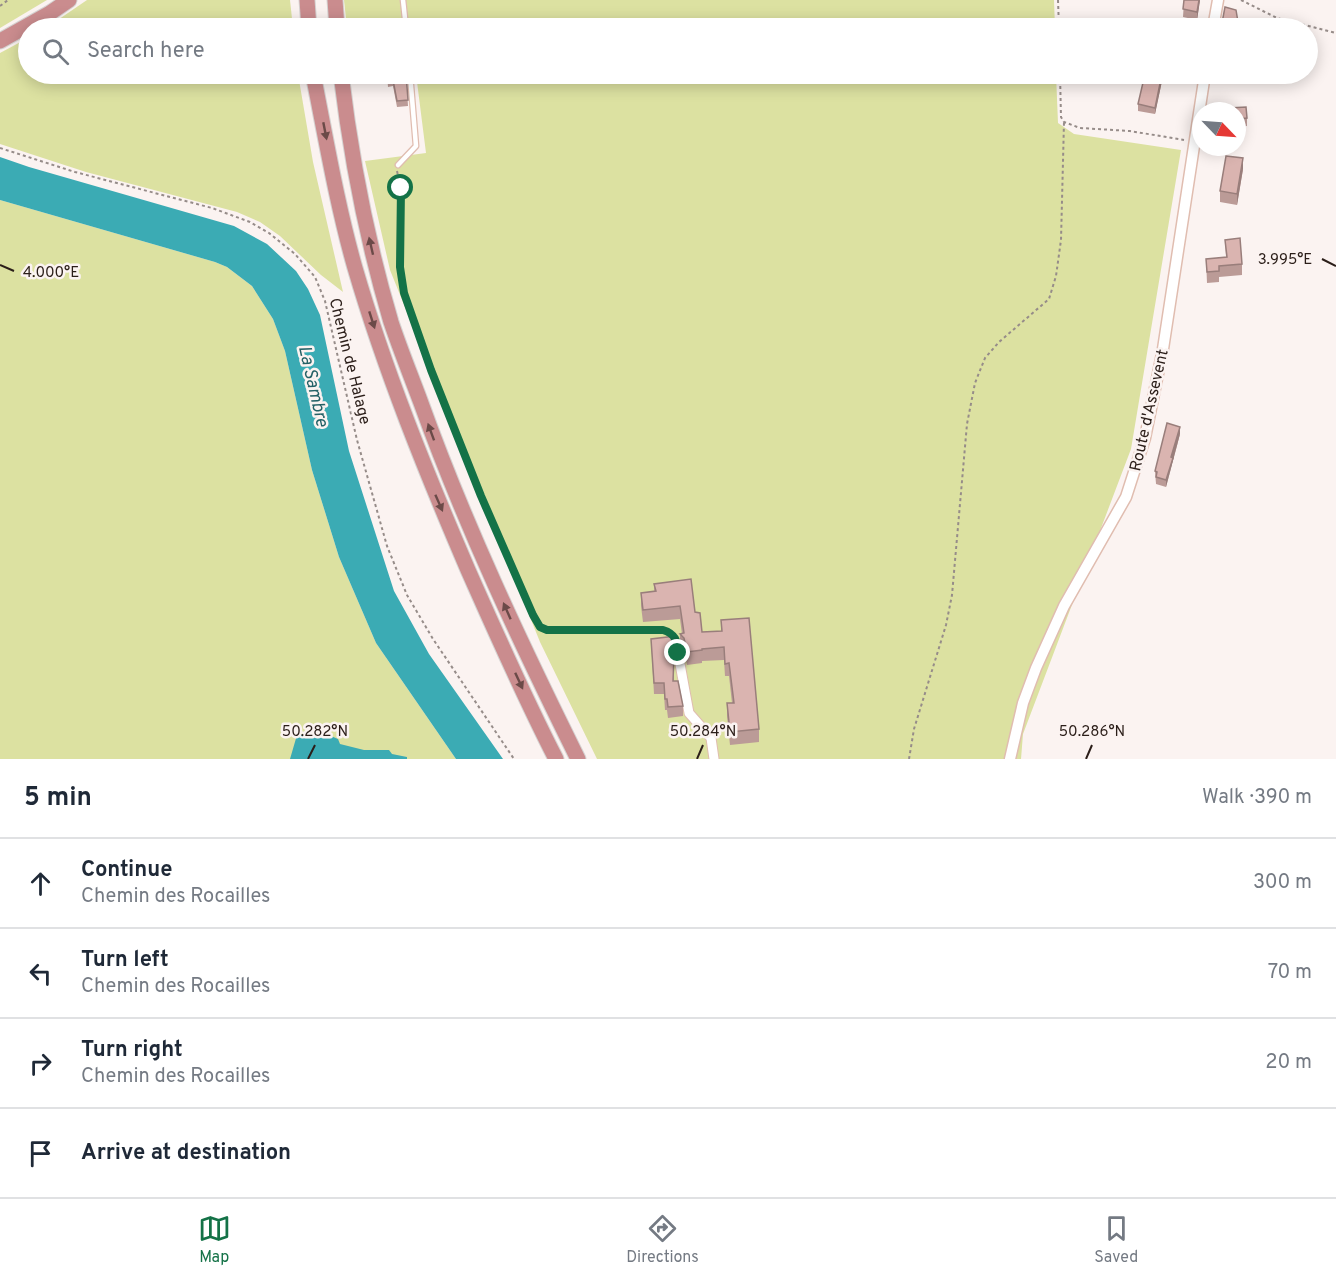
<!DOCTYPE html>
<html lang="en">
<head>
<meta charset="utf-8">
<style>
	:root { --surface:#fff; --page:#f6f6f7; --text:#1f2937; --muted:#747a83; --line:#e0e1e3; --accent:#147247 }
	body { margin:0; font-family:Overpass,sans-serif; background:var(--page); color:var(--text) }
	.compass { position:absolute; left:1192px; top:102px; width:54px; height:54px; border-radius:50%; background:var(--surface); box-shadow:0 3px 15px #0003; rotate:115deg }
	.stop { position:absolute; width:18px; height:18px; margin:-14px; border:4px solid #147247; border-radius:50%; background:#fff }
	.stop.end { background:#147247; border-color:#fff; box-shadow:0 2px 6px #0008 }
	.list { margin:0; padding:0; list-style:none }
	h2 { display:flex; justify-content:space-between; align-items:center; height:78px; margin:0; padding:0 24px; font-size:26px }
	h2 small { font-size:20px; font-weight:400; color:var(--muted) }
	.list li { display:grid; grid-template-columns:39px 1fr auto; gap:18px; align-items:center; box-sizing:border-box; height:90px; padding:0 24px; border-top:2px solid var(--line) }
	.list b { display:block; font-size:22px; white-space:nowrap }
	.list p { margin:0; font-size:20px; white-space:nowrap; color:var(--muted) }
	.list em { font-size:20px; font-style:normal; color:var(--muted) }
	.icon { flex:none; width:33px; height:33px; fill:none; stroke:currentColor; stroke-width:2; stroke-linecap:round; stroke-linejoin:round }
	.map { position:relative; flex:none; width:1336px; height:759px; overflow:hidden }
	.search { position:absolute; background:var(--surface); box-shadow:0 3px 15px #0003; left:18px; right:18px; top:18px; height:66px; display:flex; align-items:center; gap:15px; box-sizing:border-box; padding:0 21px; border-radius:33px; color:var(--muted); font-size:22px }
	.sheet { height:438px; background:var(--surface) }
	nav { display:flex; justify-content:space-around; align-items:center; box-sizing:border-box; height:84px; border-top:2px solid var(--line); background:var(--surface); font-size:16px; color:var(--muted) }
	nav a { display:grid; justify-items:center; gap:3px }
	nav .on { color:var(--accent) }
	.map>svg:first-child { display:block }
	.green { fill:#dce1a1 }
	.water { fill:#3babb4 }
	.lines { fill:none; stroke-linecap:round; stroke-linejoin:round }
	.service-casing { stroke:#e0bdb0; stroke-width:7 }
	.minor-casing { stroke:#e0bdb0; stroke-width:11 }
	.tertiary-casing { stroke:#e0bdb0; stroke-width:13 }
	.trunk-casing { stroke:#d5d2d1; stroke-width:17 }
	.path { stroke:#968c89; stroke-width:2; stroke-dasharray:3 3; stroke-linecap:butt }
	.service { stroke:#fff; stroke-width:4.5 }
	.minor { stroke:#fff; stroke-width:9 }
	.tertiary { stroke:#fff; stroke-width:10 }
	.trunk { stroke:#ca8c8e; stroke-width:15 }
	.wall { fill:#bb9b97 }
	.shaded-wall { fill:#997e7b }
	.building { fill:#dab4b0; stroke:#997e7b; stroke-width:1.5 }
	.oneway { fill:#6b4a48 }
	.route { stroke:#147247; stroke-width:8 }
	.ticks { fill:none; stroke:#2b1e19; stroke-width:2 }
	.labels { text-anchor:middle; stroke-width:5; stroke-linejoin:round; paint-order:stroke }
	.street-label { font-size:16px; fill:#2b1e19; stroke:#fbf3f1 }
	.water-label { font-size:18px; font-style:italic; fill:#246166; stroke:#fbf3f1 }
	.ticks-label { font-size:15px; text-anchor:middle; fill:#2b1e19; stroke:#fbf3f1; stroke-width:5; stroke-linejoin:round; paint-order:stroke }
</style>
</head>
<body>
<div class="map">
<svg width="1336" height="759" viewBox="0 0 1336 759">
	<rect width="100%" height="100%" fill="#fbf3f1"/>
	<g class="green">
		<path d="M 0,0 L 47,0 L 0,28 Z"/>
		<path d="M 87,0 L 290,0 L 293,28 L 46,28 Z"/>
		<path d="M 344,0 L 1054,0 L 1055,28 L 347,28 Z"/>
		<path d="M 28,38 L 28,74 L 298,74 L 313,162 L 343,292 L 321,275 L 280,236 L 260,222 L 237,212 L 86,172 L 0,144 L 0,53 Z"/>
		<path d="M 416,74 L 1056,74 L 1058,123 L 1074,134 L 1181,150 L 1131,449 L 1023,734 L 1021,759 L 597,759 L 540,642 L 390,270 L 365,161 L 426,153 Z"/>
		<path d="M 0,200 L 215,262 L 227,267 L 252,286 L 273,319 L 285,351 L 312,470 L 339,557 L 376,643 L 456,759 L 0,759 Z"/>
	</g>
	<g class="water">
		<path d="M 0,157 L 29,167 L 234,226 L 267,244 L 296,271 L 308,289 L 320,315 L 349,451 L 394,591 L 429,654 L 503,759 L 456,759 L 376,643 L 339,557 L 312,470 L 285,351 L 273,319 L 252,286 L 227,267 L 215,262 L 0,200 Z"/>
		<path d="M 324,733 L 338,739 L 340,744 L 364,750 L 389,750 L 392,754 L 407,757 L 407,759 L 290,759 L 297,735 Z"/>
	</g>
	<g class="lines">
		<g class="service-casing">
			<g id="service">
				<path d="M 403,0 L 406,28"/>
				<path d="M 398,165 L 416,146 L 410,74"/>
			</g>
		</g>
		<g class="minor-casing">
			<path id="minor" d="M 678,653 L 689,713 L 711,738 L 714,759"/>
		</g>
		<g class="tertiary-casing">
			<g id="tertiary">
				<path d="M 1213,28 L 1218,0"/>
				<path d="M 1010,759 L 1023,703 L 1036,668 L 1064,606 L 1126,497 L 1145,438 L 1163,349 L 1205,74"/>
			</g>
		</g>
		<g class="trunk-casing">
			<g id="trunk">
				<path d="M 307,0 L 309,28"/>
				<path d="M 335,0 L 337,28"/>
				<path d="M 0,41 L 50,13 L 69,0"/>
				<path d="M 313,74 C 326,139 337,205 355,268 C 385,371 426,472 468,570 C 496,633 524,697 556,759"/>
				<path d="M 341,74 C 351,158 367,241 391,322 C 400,349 411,376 421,403 C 465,525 520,642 578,759"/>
			</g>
		</g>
		<g class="path">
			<path d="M 1058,0 L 1059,28"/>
			<path d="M 1241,0 L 1277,18 L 1336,33"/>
			<path d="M 0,6 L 8,0"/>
			<path d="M 1060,74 L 1061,117 L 1064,122 L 1080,128 L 1130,131 L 1184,140"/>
			<path d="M 0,148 L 75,172 L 212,208 L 250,222 L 269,233 L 295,254 L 315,277 L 325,301 L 357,440 L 387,546 L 407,595 L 433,639 L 514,759"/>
			<path d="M 397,171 L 401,188 L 401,267 L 404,293 L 431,370 L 481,496 L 533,615 L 540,627 L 547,630 L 663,630 L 672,633 L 677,644"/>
			<path d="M 909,759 L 914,729 L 946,625 L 952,595 L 967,424 L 975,383 L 985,358 L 999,342 L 1049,299 L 1056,276 L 1061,240 L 1064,122"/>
		</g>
		<use href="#service" class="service"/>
		<use href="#minor" class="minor"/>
		<use href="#tertiary" class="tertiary"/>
		<use href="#trunk" class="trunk"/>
	</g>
	<g class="wall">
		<path d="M 1184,0 L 1200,0 L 1197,20 L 1183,17 Z"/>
		<path d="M 387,74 L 406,74 L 408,106 L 397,107 L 393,86 L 388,87 Z"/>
		<path d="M 1162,81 L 1155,114 L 1138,111 L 1138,104 Z"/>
		<path d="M 1237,111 L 1247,118 L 1247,126 L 1237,127 Z"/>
		<path d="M 1243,169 L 1237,205 L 1220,202 L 1220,191 Z"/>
		<path d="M 1225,240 L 1242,264 L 1242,275 L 1219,277 L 1219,282 L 1207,283 L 1206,259 L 1226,257 Z"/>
		<path d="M 1180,434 L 1166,487 L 1156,484 L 1155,471 Z"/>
		<path d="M 654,584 L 695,612 L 702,632 L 721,631 L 721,620 L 759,729 L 759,742 L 730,745 L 727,716 L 727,703 L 732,703 L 729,676 L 725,676 L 724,660 L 702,661 L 702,663 L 687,665 L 684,651 L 680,647 L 680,634 L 682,634 L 680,619 L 643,622 L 641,606 L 641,593 L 654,591 Z"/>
		<path d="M 651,639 L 676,647 L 673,651 L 674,681 L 683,706 L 683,716 L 668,718 L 667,710 L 665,710 L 664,694 L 654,694 Z"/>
	</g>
	<g class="shaded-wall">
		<path d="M 1199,0 L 1200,0 L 1197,20 L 1197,12 Z"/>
		<path d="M 1162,74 L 1162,81 L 1155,114 L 1155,108 Z"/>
		<path d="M 1243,158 L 1243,169 L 1237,205 L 1237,194 Z"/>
		<path d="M 1180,427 L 1180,434 L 1166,487 L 1166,480 L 1171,457 Z"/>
		<path d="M 676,636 L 676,647 L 671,654 L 671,643 Z"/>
	</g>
	<g class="building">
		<path d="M 1184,0 L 1199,0 L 1197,12 L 1183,9 Z"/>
		<path d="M 1225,7 L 1236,10 L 1239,28 L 1221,28 Z"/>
		<path d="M 387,74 L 406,74 L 408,100 L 397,101 L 393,80 L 388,80 Z"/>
		<path d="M 1145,74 L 1162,74 L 1155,108 L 1138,104 Z"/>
		<path d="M 1246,107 L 1247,118 L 1237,119 L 1237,111 L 1229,111 L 1229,108 Z"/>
		<path d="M 1226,156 L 1243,158 L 1237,194 L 1220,191 Z"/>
		<path d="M 1240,238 L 1242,264 L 1219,266 L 1219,271 L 1207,272 L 1206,259 L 1227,257 L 1225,240 Z"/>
		<path d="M 1167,423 L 1180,427 L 1171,457 L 1173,458 L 1166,480 L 1156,477 L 1157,472 L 1155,471 Z"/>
		<path d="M 691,579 L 695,612 L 700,613 L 702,632 L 722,631 L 721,620 L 749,618 L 759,729 L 730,732 L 727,703 L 734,703 L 729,663 L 725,664 L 724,647 L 702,649 L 702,650 L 687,652 L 684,638 L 680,634 L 684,633 L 680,606 L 643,610 L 641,593 L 656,591 L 654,584 Z"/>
		<path d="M 676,636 L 671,643 L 674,655 L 673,681 L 678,681 L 683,706 L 668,707 L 667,699 L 665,699 L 664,683 L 654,683 L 651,639 Z"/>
	</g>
	<defs><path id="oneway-solid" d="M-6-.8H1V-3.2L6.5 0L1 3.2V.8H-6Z" transform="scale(1.5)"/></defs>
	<g class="oneway">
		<use href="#oneway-solid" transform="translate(325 131) rotate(79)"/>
		<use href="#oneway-solid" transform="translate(371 246) rotate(-103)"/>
		<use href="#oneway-solid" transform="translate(372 320) rotate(72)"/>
		<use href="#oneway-solid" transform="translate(431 432) rotate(-110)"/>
		<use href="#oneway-solid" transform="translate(439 503) rotate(66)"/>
		<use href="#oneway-solid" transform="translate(507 611) rotate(-114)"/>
		<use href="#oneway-solid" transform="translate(519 681) rotate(65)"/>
	</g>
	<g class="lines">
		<path class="route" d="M 401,188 L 400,267 L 404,293 L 431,370 L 481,496 L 533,615 L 540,627 L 547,630 L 663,630 C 676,634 677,641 678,653"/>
	</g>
	<path class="ticks" d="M 1322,259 L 1336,266M 0,265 L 14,271M 308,759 L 315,745M 697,759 L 703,745M 1086,759 L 1092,745"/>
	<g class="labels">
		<g class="street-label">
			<text transform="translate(351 361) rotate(76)" y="6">Chemin de Halage</text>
			<text transform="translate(1148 410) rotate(-77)" y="6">Route d'Assevent</text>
		</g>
		<g class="water-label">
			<text transform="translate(314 386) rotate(77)" y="6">La Sambre</text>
		</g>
	</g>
	<g class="ticks-label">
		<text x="1285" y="264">3.995°E</text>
		<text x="51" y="277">4.000°E</text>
		<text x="315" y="736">50.282°N</text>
		<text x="703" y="736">50.284°N</text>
		<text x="1092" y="736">50.286°N</text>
	</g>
</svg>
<svg class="compass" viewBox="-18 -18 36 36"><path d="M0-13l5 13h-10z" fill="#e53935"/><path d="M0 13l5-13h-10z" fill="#747a83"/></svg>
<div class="stop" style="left:401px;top:188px"></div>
<div class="stop end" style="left:678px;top:653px"></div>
<div class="search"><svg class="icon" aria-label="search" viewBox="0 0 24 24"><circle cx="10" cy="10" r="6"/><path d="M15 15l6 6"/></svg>Search here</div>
</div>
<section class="sheet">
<h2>5 min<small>Walk · 390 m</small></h2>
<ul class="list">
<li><svg class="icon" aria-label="ahead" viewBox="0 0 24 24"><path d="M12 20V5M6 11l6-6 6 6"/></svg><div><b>Continue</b><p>Chemin des Rocailles</p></div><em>300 m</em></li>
<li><svg class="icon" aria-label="left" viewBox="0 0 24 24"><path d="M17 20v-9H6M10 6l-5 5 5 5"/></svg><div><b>Turn left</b><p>Chemin des Rocailles</p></div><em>70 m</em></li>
<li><svg class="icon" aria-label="right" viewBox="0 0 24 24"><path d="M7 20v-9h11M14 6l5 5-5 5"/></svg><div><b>Turn right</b><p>Chemin des Rocailles</p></div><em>20 m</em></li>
<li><svg class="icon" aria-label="arrive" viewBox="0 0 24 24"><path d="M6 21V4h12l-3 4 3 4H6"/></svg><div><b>Arrive at destination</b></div></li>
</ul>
</section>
<nav>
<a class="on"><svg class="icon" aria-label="map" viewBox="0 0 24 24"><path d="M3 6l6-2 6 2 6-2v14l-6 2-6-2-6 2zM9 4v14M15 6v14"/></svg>Map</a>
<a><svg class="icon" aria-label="directions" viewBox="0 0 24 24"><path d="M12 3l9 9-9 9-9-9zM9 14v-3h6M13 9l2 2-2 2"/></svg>Directions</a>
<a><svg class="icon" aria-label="saved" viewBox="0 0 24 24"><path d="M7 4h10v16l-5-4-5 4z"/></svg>Saved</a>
</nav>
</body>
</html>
